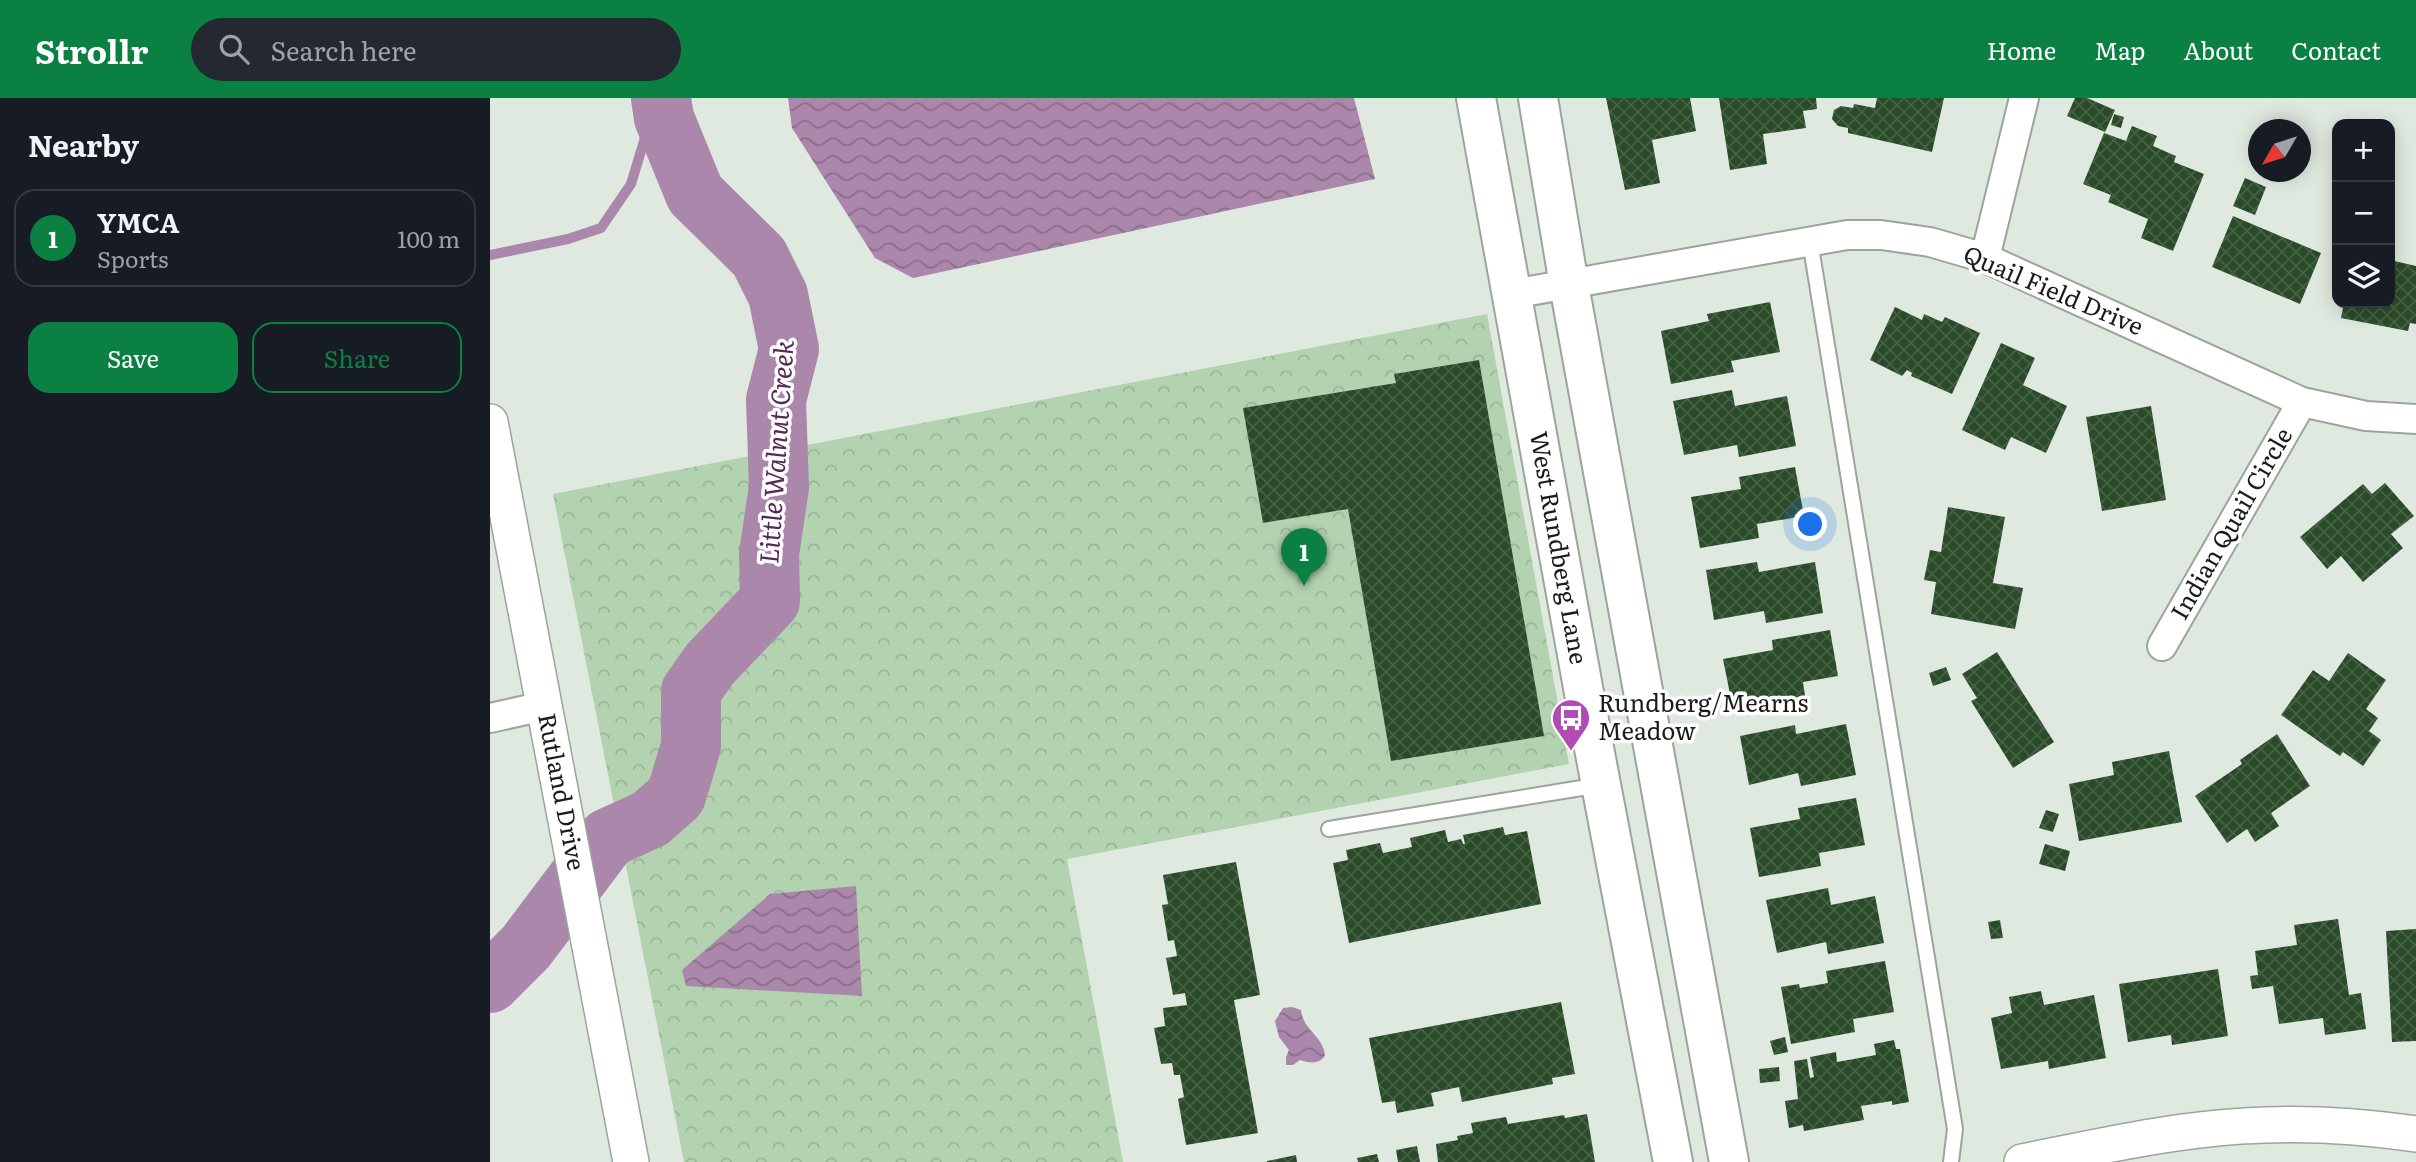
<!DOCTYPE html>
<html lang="en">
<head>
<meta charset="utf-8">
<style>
	:root { --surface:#171b24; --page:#242831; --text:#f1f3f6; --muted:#9ea1a6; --line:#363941; --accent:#0b8043 }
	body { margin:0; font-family:Literata,serif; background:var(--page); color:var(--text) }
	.controls { position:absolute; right:21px; top:21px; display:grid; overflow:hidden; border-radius:14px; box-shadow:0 4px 18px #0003 }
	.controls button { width:63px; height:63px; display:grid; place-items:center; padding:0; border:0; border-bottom:2px solid var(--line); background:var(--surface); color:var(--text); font:35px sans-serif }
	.compass { position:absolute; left:1758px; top:21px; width:63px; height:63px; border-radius:50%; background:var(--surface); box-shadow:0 4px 18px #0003; rotate:231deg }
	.you { position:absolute; left:1321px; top:427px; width:24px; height:24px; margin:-18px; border:5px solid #fff; border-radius:50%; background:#1a73e8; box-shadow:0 0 0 10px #1a73e833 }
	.badge { display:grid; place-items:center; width:46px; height:46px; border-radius:50%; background:var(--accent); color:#fff; font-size:23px; font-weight:700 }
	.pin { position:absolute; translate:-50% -58px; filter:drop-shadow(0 2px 4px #0008) }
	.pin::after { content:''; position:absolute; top:37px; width:24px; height:21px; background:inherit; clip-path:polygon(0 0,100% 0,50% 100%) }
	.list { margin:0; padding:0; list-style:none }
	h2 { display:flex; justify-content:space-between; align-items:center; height:91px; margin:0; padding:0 28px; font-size:30px }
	h2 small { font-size:23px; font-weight:400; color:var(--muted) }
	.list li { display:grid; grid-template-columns:46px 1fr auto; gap:21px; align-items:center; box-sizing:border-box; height:98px; margin:0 14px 14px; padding:0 14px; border:2px solid var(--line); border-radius:21px }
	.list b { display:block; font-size:26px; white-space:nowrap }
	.list p { margin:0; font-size:23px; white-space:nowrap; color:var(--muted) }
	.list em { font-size:23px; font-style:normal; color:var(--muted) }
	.actions { display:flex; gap:14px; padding:21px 28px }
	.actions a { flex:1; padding:16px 0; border:2px solid var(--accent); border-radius:21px; text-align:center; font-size:24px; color:var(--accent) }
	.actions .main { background:var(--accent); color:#fff }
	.icon { flex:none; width:38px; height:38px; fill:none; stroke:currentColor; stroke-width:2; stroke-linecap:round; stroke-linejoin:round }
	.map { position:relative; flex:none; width:1926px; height:1064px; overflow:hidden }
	header { display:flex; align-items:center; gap:42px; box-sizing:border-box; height:98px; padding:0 35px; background:var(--accent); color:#fff }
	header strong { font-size:33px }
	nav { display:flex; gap:38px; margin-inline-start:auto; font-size:24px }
	.search { width:490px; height:63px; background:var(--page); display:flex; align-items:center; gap:18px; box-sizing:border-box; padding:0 24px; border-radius:38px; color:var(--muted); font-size:26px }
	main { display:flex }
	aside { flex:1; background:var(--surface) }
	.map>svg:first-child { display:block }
	.forest { fill:url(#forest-crowns) }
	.water { fill:url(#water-waves) }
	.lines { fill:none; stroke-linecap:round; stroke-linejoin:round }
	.stream { stroke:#ab87ab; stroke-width:10 }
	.river { stroke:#ab87ab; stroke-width:60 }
	.building { fill:url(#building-cross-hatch) }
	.service-casing { stroke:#9ca49c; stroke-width:18 }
	.minor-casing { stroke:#9ca49c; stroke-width:32 }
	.tertiary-casing { stroke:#9ca49c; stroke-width:38 }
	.secondary-casing { stroke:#9ca49c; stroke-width:42 }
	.service { stroke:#fff; stroke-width:14 }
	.minor { stroke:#fff; stroke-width:28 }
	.tertiary { stroke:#fff; stroke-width:35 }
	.secondary { stroke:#fff; stroke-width:38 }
	.labels { text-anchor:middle; stroke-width:7; stroke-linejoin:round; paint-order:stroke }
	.street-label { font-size:24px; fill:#191c19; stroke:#fff }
	.poi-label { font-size:24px; fill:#191c19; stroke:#fff; text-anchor:start }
	.water-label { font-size:26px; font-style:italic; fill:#562757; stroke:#fff }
</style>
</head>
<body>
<header>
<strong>Strollr</strong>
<div class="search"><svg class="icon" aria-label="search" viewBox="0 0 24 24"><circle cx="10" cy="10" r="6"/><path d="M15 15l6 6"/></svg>Search here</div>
<nav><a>Home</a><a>Map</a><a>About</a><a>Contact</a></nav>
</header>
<main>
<aside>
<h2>Nearby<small></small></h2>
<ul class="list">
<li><span class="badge">1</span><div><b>YMCA</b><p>Sports</p></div><em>100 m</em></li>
</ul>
<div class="actions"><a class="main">Save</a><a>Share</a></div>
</aside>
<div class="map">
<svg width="1926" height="1064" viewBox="0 0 1926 1064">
	<defs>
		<pattern id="forest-crowns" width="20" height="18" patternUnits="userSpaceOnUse" patternTransform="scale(1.75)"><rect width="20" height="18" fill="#b3d3b0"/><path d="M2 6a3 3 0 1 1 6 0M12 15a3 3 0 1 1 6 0" fill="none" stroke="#99b597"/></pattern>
		<pattern id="water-waves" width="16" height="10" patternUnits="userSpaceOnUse" patternTransform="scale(1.75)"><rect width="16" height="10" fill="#ab87ab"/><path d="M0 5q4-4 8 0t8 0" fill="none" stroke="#8a6e8a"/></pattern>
		<pattern id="building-cross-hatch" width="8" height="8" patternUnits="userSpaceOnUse" patternTransform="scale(1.75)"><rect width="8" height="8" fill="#2a4b29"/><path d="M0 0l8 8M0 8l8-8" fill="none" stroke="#476146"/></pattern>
	</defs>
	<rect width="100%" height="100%" fill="#e0e9df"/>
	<path class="forest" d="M 997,216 L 1079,666 L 577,761 L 633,1064 L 194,1064 L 63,396 Z"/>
	<g class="water">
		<path d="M 298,0 L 864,0 L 885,81 L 423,180 L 385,160 L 302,30 Z"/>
		<path d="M 366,788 L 372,898 L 196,888 L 192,872 L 280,796 Z"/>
		<path d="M 802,909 L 811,912 C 813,932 833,938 835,957 C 830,967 819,965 810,962 L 803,967 L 796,967 L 796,959 L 799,952 L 789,939 L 785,923 L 793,910 Z"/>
	</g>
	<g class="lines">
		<path class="stream" d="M 0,157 L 78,141 L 111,130 L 141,86 L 167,0"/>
		<path class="river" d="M 0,885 L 36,849 L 118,740 L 160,721 L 186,698 L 201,648 L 201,593 L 220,566 L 280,503 L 279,456 L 289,389 L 286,302 L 299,251 L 288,197 L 269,159 L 205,96 L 174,20 L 171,0"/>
	</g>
	<g class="building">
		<path d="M 1116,0 L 1200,0 L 1206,33 L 1162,42 L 1170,85 L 1135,92 Z"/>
		<path d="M 1229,0 L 1326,0 L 1327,11 L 1313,13 L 1316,30 L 1273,36 L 1277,66 L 1240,72 Z"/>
		<path d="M 1387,0 L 1454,0 L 1442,54 L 1358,35 L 1358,30 L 1348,28 L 1342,21 L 1344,12 L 1351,8 L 1363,10 L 1364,6 L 1385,10 Z"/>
		<path d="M 1585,0 L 1597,0 L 1625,12 L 1615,34 L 1577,18 Z"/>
		<path d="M 1624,16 L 1634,19 L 1631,30 L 1621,27 Z"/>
		<path d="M 1642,28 L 1667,38 L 1663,48 L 1686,58 L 1684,64 L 1714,76 L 1683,153 L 1651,140 L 1658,121 L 1618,104 L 1621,97 L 1593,86 L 1614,35 L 1636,43 Z"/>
		<path d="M 1755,80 L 1776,89 L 1765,117 L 1743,108 Z"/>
		<path d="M 1743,118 L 1831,155 L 1810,206 L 1722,169 Z"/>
		<path d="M 1900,162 L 1926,168 L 1926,226 L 1920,225 L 1918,233 L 1851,220 L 1854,205 L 1900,205 Z"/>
		<path d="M 1280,204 L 1290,254 L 1241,263 L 1244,274 L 1181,286 L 1171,233 L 1219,223 L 1217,216 Z"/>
		<path d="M 1405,209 L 1432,222 L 1434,216 L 1452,224 L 1455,219 L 1490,235 L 1462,296 L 1421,278 L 1422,275 L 1417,272 L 1412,278 L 1380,262 Z"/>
		<path d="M 1511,245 L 1545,260 L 1533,287 L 1577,308 L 1556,355 L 1521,339 L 1515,352 L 1472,332 Z"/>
		<path d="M 989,262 L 1054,638 L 901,663 L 858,411 L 773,425 L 753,310 L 906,285 L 904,276 Z"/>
		<path d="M 1242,292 L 1245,308 L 1297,298 L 1306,348 L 1249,359 L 1247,347 L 1194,357 L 1183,303 Z"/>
		<path d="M 1661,308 L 1676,402 L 1612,413 L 1596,319 Z"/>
		<path d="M 1305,369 L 1314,418 L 1267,426 L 1269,440 L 1210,450 L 1201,399 L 1251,391 L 1249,379 Z"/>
		<path d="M 1895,385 L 1924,418 L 1901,436 L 1913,450 L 1873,484 L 1851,458 L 1837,471 L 1810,439 L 1873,386 L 1882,396 Z"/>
		<path d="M 1458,409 L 1515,419 L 1503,485 L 1533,490 L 1525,531 L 1441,516 L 1446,484 L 1434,482 L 1440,452 L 1451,454 Z"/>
		<path d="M 1267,464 L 1269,474 L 1325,464 L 1333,515 L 1276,525 L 1274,513 L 1224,522 L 1216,472 Z"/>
		<path d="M 1340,532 L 1348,578 L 1313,584 L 1315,598 L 1243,611 L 1233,561 L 1283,552 L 1282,542 Z"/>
		<path d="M 1507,554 L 1564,644 L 1523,670 L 1481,603 L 1487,600 L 1472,576 Z"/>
		<path d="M 1858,555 L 1896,582 L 1876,611 L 1888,620 L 1879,633 L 1891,642 L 1873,668 L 1853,654 L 1850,658 L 1791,617 L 1823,572 L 1839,583 Z"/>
		<path d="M 1456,569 L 1461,582 L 1443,588 L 1439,575 Z"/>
		<path d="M 1356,626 L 1366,677 L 1311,688 L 1308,675 L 1259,687 L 1250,638 L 1305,627 L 1306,636 Z"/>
		<path d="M 1787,636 L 1820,688 L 1781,715 L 1789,728 L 1765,744 L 1757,731 L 1737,745 L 1705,698 L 1752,666 L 1750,662 Z"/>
		<path d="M 1679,653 L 1692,724 L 1589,743 L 1579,686 L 1624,677 L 1622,664 Z"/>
		<path d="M 1366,700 L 1375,747 L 1329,755 L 1331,768 L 1269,779 L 1260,730 L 1310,721 L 1308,710 Z"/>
		<path d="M 1556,712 L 1569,716 L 1563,734 L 1549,730 Z"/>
		<path d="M 1013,729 L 1015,737 L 1037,733 L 1051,806 L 859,845 L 843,765 L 858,762 L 856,752 L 890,745 L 893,755 L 922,749 L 920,740 L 955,732 L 958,744 L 971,741 L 973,746 L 975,746 L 973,737 Z"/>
		<path d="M 1555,746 L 1580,753 L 1575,773 L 1549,766 Z"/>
		<path d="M 746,764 L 770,897 L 744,902 L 768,1035 L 696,1047 L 688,1001 L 694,999 L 690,977 L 684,977 L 682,965 L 671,966 L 664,930 L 675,928 L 673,910 L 697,907 L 695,895 L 683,897 L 676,860 L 687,858 L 684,842 L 678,843 L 672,807 L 678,806 L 673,777 Z"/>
		<path d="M 1338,790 L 1341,807 L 1385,798 L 1394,845 L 1338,856 L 1336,844 L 1287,855 L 1276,802 Z"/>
		<path d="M 1848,821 L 1859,897 L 1871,895 L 1876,931 L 1835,937 L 1833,920 L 1789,926 L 1783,888 L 1762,891 L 1760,878 L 1768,877 L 1765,853 L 1807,847 L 1804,827 Z"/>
		<path d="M 1510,822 L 1513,840 L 1501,841 L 1498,824 Z"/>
		<path d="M 1926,831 L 1926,943 L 1902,944 L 1896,833 Z"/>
		<path d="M 1395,863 L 1404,914 L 1363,921 L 1365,934 L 1301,946 L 1291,889 L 1309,886 L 1310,890 L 1338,885 L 1336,873 Z"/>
		<path d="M 1728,871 L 1738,938 L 1682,947 L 1681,937 L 1638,944 L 1629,886 Z"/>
		<path d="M 1551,893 L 1554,907 L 1604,897 L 1616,960 L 1559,971 L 1558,963 L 1511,971 L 1501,920 L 1522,915 L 1519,899 Z"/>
		<path d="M 1071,904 L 1085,976 L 1062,980 L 1063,986 L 972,1004 L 969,989 L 941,995 L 944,1008 L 907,1015 L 905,1003 L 892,1005 L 879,940 Z"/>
		<path d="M 1295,939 L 1298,954 L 1284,957 L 1280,943 Z"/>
		<path d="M 1404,942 L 1406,951 L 1410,951 L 1419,1004 L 1402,1007 L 1402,1003 L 1371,1008 L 1374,1022 L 1314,1033 L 1313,1027 L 1299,1030 L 1295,1003 L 1308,1001 L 1304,963 L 1317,961 L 1320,980 L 1324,979 L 1320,959 L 1346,954 L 1347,964 L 1386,957 L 1384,946 Z"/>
		<path d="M 1289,969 L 1290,983 L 1270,985 L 1269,971 Z"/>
		<path d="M 1097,1016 L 1105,1064 L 948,1064 L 946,1046 L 968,1042 L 967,1038 L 983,1035 L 981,1025 L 1016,1019 L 1018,1026 L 1074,1017 L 1075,1020 Z"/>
		<path d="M 927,1048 L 930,1064 L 908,1064 L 906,1052 Z"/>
		<path d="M 887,1056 L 889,1064 L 868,1064 L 867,1060 Z"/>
		<path d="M 806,1057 L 807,1064 L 777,1064 L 777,1063 Z"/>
	</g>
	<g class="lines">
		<g class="service-casing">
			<g id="service">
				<path d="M 1320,143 L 1465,1031 L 1461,1064"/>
				<path d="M 839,731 L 1110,687"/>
			</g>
		</g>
		<g class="minor-casing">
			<g id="minor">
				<path d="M 1495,160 L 1534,0"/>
				<path d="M 1022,196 L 1357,137 L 1391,137 L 1440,144 L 1495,160 L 1812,304 L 1876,318 L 1926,321"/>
				<path d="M 1672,548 L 1812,304"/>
				<path d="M 0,620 L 54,608"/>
			</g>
		</g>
		<g class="tertiary-casing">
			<g id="tertiary">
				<path d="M 0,324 L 141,1064"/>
				<path d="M 1532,1064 C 1611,1048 1694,1029 1776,1027 C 1826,1025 1877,1029 1926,1036"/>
			</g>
		</g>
		<g class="secondary-casing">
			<g id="secondary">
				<path d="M 986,0 L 1104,650 L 1183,1064"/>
				<path d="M 1048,0 L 1079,187 L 1239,1064"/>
			</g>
		</g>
		<use href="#service" class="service"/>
		<use href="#minor" class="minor"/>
		<use href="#tertiary" class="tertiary"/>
		<use href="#secondary" class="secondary"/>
	</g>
	<defs>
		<g id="bus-pin" transform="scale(2.0125)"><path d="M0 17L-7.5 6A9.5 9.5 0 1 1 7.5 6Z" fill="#b04db4" stroke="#fff"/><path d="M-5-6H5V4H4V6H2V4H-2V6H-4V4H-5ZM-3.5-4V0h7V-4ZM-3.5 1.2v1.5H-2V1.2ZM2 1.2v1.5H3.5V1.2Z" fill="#fff"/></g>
	</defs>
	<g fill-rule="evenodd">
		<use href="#bus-pin" x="1081" y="620"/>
	</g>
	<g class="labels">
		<g class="street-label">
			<text transform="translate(1563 193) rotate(23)" y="8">Quail Field Drive</text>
			<text transform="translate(1742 426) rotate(-60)" y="8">Indian Quail Circle</text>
			<text transform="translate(1068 450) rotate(80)" y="8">West Rundberg Lane</text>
			<text transform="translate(71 694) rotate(79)" y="8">Rutland Drive</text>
		</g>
		<g class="poi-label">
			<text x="1108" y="614">Rundberg/Mearns<tspan x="1108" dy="28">Meadow</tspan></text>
		</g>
		<g class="water-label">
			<text transform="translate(287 354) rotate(-86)" y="9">Little Walnut Creek</text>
		</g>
	</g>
</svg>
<div class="controls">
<button>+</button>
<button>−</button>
<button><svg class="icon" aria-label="layers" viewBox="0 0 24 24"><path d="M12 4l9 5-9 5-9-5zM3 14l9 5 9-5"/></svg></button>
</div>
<svg class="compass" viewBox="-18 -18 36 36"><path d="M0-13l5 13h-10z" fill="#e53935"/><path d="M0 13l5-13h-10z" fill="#9ea1a6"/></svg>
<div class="you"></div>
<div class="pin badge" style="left:814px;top:488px">1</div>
</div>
</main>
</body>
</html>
